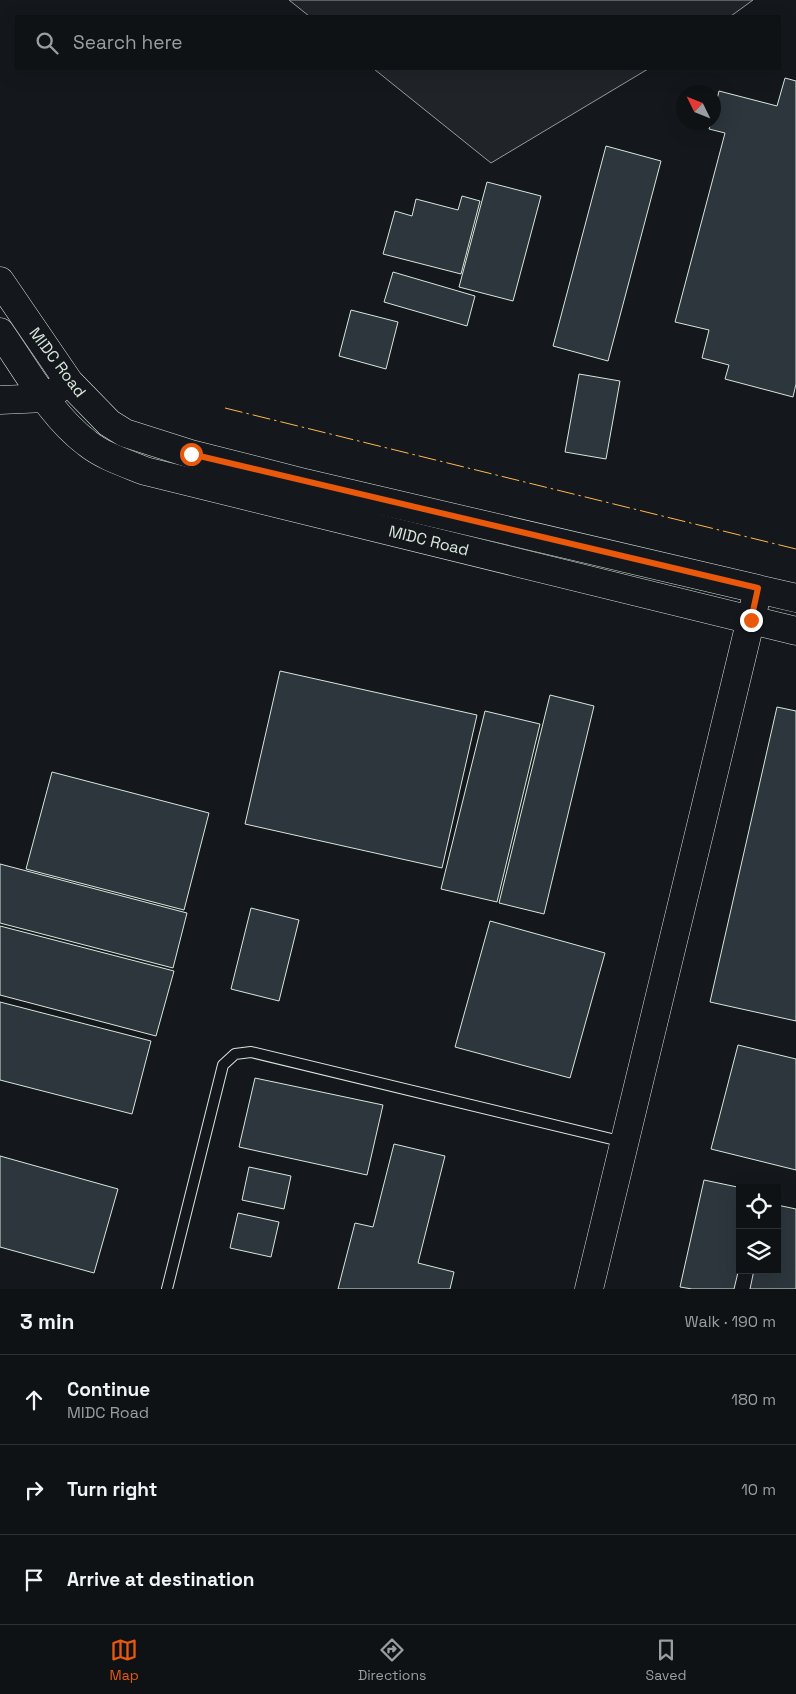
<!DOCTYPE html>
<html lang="en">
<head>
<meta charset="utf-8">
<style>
	:root { --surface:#0f1215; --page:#1d2022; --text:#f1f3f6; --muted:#9b9ea0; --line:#2f3234; --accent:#ea580c }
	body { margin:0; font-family:"Space Grotesk",sans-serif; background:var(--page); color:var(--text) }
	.controls { position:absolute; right:15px; bottom:15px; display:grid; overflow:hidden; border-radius:0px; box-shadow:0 5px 20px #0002 }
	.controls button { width:45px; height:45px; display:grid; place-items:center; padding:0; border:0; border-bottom:1px solid var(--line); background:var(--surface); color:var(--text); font:25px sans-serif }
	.compass { position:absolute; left:676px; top:85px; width:45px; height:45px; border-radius:50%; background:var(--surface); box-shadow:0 5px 20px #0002; rotate:313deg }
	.stop { position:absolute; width:15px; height:15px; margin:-11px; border:4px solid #ea580c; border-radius:50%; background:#fff }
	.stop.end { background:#ea580c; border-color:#fff; box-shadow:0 1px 5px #0008 }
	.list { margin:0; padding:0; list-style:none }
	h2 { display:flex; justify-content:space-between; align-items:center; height:65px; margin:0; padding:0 20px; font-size:21px }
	h2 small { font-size:16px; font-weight:400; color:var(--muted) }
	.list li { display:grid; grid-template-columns:32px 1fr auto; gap:15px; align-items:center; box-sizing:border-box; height:90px; padding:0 20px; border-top:1px solid var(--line) }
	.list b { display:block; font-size:19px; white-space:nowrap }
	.list p { margin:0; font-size:16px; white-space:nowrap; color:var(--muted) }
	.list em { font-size:16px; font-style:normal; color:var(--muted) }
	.icon { flex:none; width:28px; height:28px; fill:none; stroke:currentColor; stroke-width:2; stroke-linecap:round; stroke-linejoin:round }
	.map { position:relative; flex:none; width:796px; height:1289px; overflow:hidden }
	.search { position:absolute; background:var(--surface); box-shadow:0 5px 20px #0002; left:15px; right:15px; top:15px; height:55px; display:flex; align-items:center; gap:12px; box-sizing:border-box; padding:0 18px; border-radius:0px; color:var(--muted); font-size:19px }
	.sheet { height:335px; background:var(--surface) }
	nav { display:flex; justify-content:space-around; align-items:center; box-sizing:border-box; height:70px; border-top:1px solid var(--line); background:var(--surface); font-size:14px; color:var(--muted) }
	nav a { display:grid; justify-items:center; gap:2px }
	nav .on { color:var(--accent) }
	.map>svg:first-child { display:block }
	.green { fill:#202428; stroke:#939e99 }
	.building { fill:#2c363c; stroke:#d8e6dc }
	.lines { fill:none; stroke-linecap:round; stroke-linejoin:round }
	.lane-casing { stroke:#d8e6dc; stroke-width:12 }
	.secondary-casing { stroke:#d8e6dc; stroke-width:29 }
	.lane { stroke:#14181c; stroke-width:10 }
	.secondary { stroke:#14181c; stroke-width:28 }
	.power { stroke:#ffb74d; stroke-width:1; stroke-dasharray:18 4 2.5 4; stroke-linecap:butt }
	.route { stroke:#ea580c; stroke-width:6 }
	.labels { text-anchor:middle; stroke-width:4; stroke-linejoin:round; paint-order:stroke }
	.street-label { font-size:16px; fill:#d8e6dc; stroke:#14181c }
</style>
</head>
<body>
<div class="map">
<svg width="796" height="1289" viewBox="0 0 796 1289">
	<rect width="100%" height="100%" fill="#14181c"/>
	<g class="green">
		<path d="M 289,0 L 753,0 L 731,16 L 309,16 Z"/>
		<path d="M 374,69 L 648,69 L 491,163 Z"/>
	</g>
	<g class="building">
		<path d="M 785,78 L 796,81 L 796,384 L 793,397 L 725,379 L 729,365 L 702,358 L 709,330 L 675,322 L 725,133 L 709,129 L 711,122 L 714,122 L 714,112 L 719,91 L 777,106 Z"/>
		<path d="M 606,146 L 661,161 L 608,361 L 553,346 Z"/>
		<path d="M 487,182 L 541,196 L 513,301 L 459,287 Z"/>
		<path d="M 462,196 L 480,201 L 461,274 L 383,254 L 395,211 L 412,216 L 416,199 L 458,210 Z"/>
		<path d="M 393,272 L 475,296 L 467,326 L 384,302 Z"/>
		<path d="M 351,310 L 398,322 L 386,369 L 339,356 Z"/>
		<path d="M 579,374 L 620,381 L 606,459 L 565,452 Z"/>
		<path d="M 280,671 L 477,715 L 442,868 L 245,824 Z"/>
		<path d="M 550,695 L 594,706 L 544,914 L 499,903 Z"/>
		<path d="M 777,707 L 796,711 L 796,1021 L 710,1002 Z"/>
		<path d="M 485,711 L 540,724 L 497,902 L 441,889 Z"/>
		<path d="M 52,772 L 209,813 L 184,910 L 26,869 Z"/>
		<path d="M 0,864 L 187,913 L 173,968 L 0,923 Z"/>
		<path d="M 251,908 L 299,920 L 279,1001 L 231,989 Z"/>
		<path d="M 490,921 L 605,953 L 570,1078 L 455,1047 Z"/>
		<path d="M 0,926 L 174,971 L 156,1036 L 0,995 Z"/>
		<path d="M 0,1002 L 151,1041 L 132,1114 L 0,1080 Z"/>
		<path d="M 738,1045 L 796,1059 L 796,1170 L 711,1149 Z"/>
		<path d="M 255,1078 L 383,1105 L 367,1175 L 239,1147 Z"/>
		<path d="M 394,1144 L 445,1156 L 418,1263 L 454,1272 L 450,1289 L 338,1289 L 355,1223 L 373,1227 Z"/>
		<path d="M 0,1156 L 118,1189 L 94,1273 L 0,1247 Z"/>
		<path d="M 249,1167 L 291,1176 L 284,1209 L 242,1200 Z"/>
		<path d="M 704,1180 L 742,1188 L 740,1188 L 740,1264 L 734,1289 L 692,1289 L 680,1287 Z"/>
		<path d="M 777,1205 L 796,1209 L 796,1289 L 750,1289 L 754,1270 L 777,1270 Z"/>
		<path d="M 238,1213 L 279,1222 L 271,1257 L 230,1248 Z"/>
	</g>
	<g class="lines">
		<g class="lane-casing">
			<path id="lane" d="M 167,1289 L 223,1065 L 235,1054 L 251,1052 L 624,1142"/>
		</g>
		<g class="secondary-casing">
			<g id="secondary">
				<path d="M 0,281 L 69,382 L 109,423 L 125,433 L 191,454 L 301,482 L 796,598"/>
				<path d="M 0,332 C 26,369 50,415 87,443 C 103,456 125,463 145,471 L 796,631"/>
				<path d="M 0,400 L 46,398 L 57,390"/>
				<path d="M 589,1289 L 755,602"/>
			</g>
		</g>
		<use href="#lane" class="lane"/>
		<use href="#secondary" class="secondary"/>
		<path class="power" d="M 225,408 L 796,549"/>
	</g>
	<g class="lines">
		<path class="route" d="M 191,454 L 758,588 L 751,620"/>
	</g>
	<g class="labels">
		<g class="street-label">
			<text transform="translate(58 362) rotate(53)" y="6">MIDC Road</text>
			<text transform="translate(429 540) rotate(14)" y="6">MIDC Road</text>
		</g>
	</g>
</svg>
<div class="controls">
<button><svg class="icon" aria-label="locate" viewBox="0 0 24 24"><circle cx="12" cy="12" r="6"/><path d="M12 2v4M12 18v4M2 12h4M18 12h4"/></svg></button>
<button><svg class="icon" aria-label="layers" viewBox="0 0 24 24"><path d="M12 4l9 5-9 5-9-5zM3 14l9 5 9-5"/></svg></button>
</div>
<svg class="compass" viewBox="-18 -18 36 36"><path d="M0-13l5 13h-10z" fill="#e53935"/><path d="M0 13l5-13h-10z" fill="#9b9ea0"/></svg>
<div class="stop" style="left:191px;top:454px"></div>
<div class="stop end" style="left:751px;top:620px"></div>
<div class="search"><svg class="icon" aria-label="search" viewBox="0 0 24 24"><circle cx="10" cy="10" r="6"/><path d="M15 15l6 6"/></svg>Search here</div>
</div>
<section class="sheet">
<h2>3 min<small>Walk · 190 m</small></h2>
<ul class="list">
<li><svg class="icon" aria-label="ahead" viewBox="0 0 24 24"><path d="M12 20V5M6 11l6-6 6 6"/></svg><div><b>Continue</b><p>MIDC Road</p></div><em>180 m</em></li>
<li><svg class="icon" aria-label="right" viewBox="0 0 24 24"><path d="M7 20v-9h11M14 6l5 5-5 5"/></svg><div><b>Turn right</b></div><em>10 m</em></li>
<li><svg class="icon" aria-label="arrive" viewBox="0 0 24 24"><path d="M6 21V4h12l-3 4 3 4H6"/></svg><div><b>Arrive at destination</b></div></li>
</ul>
</section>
<nav>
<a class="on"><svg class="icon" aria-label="map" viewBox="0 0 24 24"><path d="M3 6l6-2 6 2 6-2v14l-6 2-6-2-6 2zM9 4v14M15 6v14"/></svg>Map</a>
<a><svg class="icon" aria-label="directions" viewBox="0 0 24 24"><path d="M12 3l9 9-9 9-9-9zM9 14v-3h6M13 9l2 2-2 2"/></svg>Directions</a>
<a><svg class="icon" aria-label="saved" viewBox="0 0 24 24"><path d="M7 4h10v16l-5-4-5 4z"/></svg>Saved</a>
</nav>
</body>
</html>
